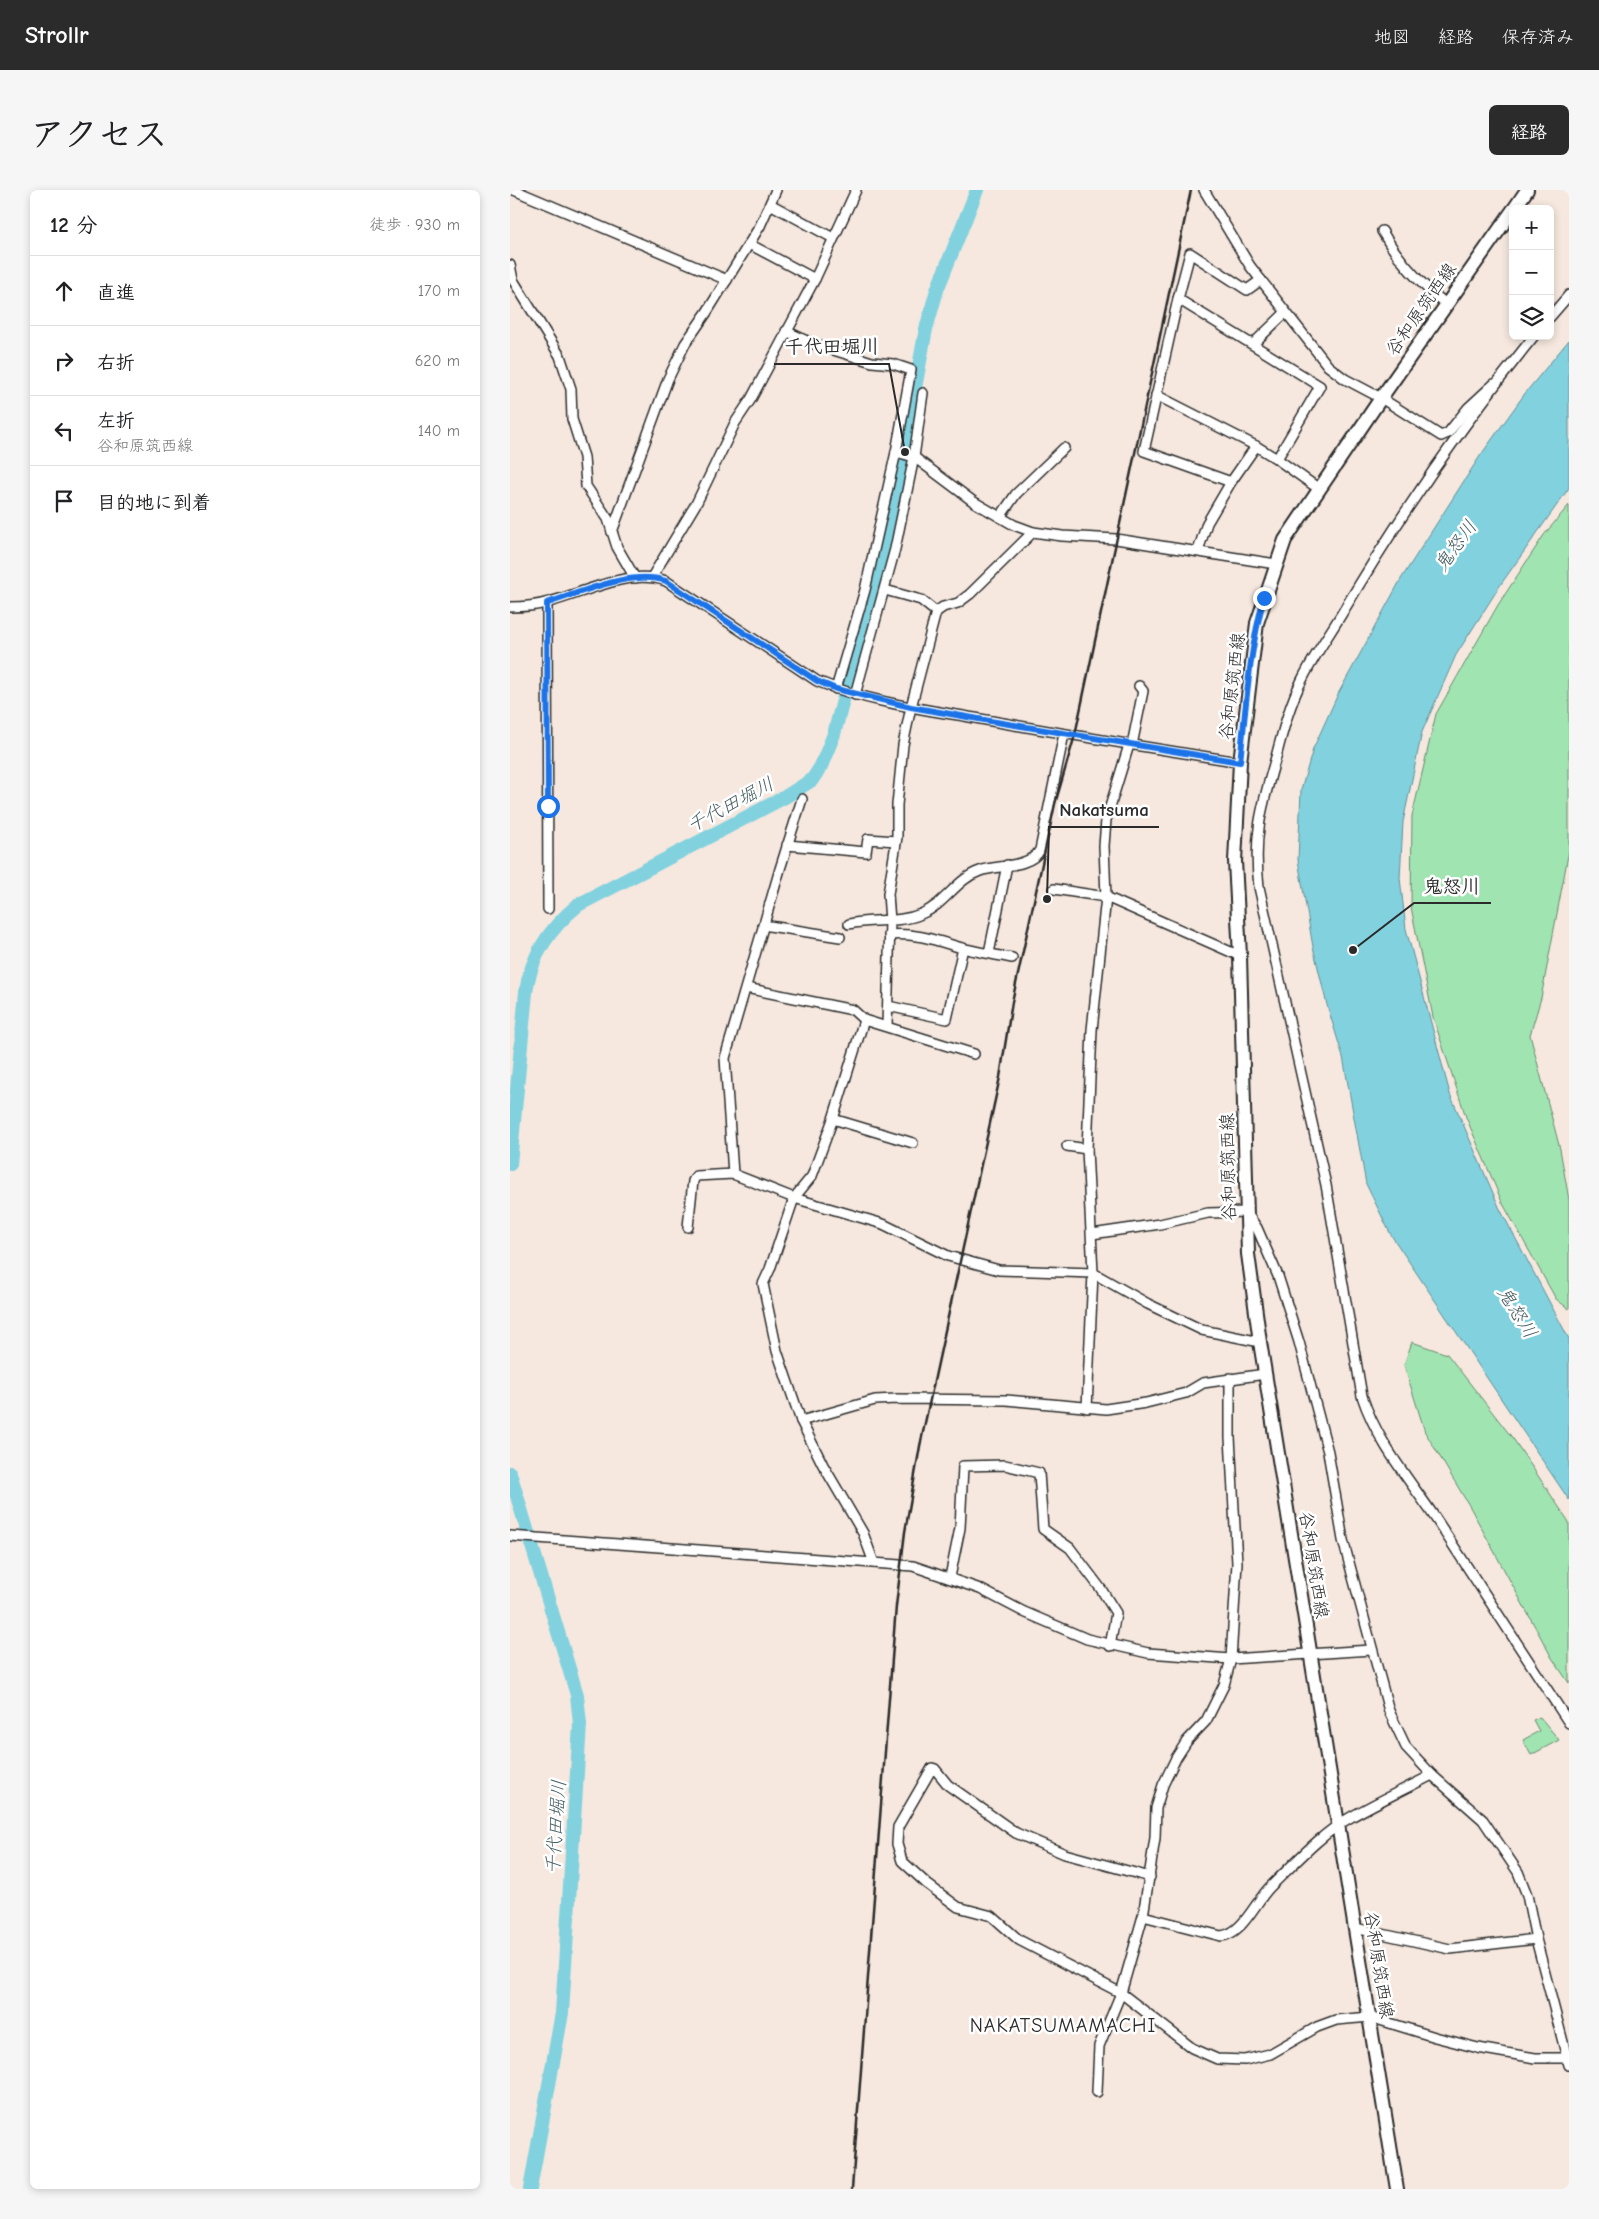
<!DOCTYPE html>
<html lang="ja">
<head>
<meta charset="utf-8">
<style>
	:root { --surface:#fff; --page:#f6f6f6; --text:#202124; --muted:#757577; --line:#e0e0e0; --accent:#2b2b2b }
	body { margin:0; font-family:"Comic Neue","Klee One",sans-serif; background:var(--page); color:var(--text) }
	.controls { position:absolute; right:15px; top:15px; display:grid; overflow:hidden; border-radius:8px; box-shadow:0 2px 8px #0003 }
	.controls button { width:45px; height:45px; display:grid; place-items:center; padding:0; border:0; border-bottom:1px solid var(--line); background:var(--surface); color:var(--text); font:25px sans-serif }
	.stop { position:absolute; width:15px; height:15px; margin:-11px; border:4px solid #1a73e8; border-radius:50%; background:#fff }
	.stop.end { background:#1a73e8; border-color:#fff; box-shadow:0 1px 5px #0008 }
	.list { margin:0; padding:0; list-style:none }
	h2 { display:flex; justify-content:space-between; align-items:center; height:65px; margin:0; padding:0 20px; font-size:21px }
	h2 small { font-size:16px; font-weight:400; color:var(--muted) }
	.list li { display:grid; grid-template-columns:32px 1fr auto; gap:15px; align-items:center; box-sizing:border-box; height:70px; padding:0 20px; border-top:1px solid var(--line) }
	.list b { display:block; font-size:19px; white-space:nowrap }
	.list p { margin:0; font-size:16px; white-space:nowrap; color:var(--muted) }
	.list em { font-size:16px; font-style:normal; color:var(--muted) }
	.icon { flex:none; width:28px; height:28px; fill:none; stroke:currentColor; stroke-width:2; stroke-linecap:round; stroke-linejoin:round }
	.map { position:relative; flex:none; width:1059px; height:1999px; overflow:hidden; border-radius:8px }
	header { display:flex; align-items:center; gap:30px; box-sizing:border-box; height:70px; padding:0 25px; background:var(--accent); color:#fff }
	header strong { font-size:24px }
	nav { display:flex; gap:28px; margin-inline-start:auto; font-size:18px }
	.intro { display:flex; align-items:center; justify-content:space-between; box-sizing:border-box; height:120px; padding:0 30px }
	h1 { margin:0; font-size:35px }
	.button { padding:12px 22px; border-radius:8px; background:var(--accent); color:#fff; font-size:18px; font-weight:700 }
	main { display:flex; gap:30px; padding:0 30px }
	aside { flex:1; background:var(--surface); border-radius:8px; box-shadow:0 2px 8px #0003 }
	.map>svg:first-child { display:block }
	.green { fill:#a0e5b1; stroke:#66886e }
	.water { fill:#82d1df; stroke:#5f8f97 }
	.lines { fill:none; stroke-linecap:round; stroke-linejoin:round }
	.river { stroke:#82d1df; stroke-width:14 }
	.minor-casing { stroke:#2b2b2b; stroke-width:12 }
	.secondary-casing { stroke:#2b2b2b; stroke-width:16 }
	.minor { stroke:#fff; stroke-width:9 }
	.secondary { stroke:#fff; stroke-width:12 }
	.rail { stroke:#2b2b2b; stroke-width:2.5 }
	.route { stroke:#1a73e8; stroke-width:6 }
	.labels { text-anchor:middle; stroke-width:5; stroke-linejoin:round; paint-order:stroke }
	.street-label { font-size:18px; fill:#2b2b2b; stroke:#fff }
	.water-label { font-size:19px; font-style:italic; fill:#455d61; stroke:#fff }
	.quarter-label { font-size:20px; letter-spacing:1px; fill:#2b2b2b; stroke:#fff }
	.leader { fill:none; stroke:#2b2b2b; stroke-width:2 }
	.callout-dot { fill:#2b2b2b; stroke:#fff; stroke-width:2 }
	.callout-label { font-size:19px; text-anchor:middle; font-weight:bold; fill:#2b2b2b; stroke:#fff; stroke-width:5; stroke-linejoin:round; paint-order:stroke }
</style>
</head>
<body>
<header>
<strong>Strollr</strong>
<nav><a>地図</a><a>経路</a><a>保存済み</a></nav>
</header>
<div class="intro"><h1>アクセス</h1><a class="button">経路</a></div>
<main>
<aside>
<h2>12 分<small>徒歩 · 930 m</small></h2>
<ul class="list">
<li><svg class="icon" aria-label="ahead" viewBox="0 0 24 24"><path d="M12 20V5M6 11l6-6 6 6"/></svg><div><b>直進</b></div><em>170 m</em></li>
<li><svg class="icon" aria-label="right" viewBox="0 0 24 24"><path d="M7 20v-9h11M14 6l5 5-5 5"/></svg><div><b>右折</b></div><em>620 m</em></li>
<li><svg class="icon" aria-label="left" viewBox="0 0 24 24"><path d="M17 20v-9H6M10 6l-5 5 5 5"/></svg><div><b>左折</b><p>谷和原筑西線</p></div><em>140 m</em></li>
<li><svg class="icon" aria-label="arrive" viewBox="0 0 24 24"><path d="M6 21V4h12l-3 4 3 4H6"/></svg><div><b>目的地に到着</b></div></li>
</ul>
</aside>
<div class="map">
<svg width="1059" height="1999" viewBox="0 0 1059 1999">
	<rect width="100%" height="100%" fill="#f6e8de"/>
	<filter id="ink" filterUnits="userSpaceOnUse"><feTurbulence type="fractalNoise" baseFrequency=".02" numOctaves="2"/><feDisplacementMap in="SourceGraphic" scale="10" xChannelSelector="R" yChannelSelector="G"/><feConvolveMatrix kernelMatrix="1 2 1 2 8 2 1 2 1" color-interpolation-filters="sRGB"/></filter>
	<g filter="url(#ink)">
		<g class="green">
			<path d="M 1059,315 L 1059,660 L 1031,808 L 1020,845 L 1050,959 L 1059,1010 L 1059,1119 L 1046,1109 L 992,1012 L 956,927 L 923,827 L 901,717 L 902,626 L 926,524 L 988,415 L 1034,345 Z"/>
			<path d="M 902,1152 L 937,1164 L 1004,1250 L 1059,1332 L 1059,1493 L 1042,1468 L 960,1317 L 915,1242 L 894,1175 Z"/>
			<path d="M 1030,1527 L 1049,1550 L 1021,1565 L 1013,1550 L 1029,1541 L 1023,1530 Z"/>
		</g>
		<g class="water">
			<path d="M 465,0 L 470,0 L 447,53 L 443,51 Z"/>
			<path d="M 1059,150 L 1059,298 L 991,394 L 946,465 L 912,542 L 893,632 L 890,688 L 896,739 L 940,904 L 990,1019 L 1059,1149 L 1059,1310 L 881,1045 L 856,994 L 833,867 L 817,815 L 803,757 L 788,670 L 791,600 L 803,559 L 828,504 L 891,389 L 970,266 L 1016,202 Z"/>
		</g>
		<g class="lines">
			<g class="river">
				<path d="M 0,974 L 16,802 C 21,765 40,738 68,715 L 275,607 L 302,590 L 311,576 L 324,544 L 378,343 L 416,139 L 427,100 L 467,0"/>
				<path d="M 0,1283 L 67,1505 L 70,1534 L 52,1823 L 20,1999"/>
			</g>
			<g class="minor-casing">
				<g id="minor">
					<path d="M 4,0 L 217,90"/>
					<path d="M 694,0 L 740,76 L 818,176 L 835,189 L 871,208 L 931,246 L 938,243 L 958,218 L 984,194"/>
					<path d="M 260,14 L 323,48"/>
					<path d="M 872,41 C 888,70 910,94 936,114"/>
					<path d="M 239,54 L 305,89"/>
					<path d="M 0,75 L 3,90 L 50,166 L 61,199 L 62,229 L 74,267 L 76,296 L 98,329 L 107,357 L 125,388"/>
					<path d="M 668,109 L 680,63 L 737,100 L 751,90"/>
					<path d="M 1040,127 L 1059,105"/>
					<path d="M 276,141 L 301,153 L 362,172 L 383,174 L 401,180 L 386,262 L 355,400 L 326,499"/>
					<path d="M 1024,146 C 954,232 891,324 834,420 C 821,442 805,464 793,488 C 780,513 773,540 766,567 C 752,616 743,644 749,697 L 816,995 L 852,1206 C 867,1252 899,1289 926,1329 C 971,1397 1015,1465 1059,1533"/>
					<path d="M 743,154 L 775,123"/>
					<path d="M 646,205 L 746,256"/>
					<path d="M 386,262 L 404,267 L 464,312 L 504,335 L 523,342 L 552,346 L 606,349 L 766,374"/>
					<path d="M 767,269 L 809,299"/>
					<path d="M 490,327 L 506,304 L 554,258"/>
					<path d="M 102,342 L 158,189 L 175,154 L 197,122 L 250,36 L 266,0"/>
					<path d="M 688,361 L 697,333 L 721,292 L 746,256 L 767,269 L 810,196 L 668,109 L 634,261 L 721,292"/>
					<path d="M 142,387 L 187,312 L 225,233 L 241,209 L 305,89 L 346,0"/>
					<path d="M 375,400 L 411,410 L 426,422 L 401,517 L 393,555 L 387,615 L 387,647 L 378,704 L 380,731 L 377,836"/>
					<path d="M 37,413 L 38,719"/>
					<path d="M 0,417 C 13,417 26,416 39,412 C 75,403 118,378 156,391 L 307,491 C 357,512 412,519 465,528 C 553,544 642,558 730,572"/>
					<path d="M 426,422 L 433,417 L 448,413 L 460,404 L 523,342"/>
					<path d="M 345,505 L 385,359 L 404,267 L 413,203"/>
					<path d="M 622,555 L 633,501 L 629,496"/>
					<path d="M 277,655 L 356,662 L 358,649 L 386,651"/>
					<path d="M 544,699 L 596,707 L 730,766"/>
					<path d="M 339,734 C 363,728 388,734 411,724 C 435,715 446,689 470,681 C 487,675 520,678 530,660 L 554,544"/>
					<path d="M 253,735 L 330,747"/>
					<path d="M 379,745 C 404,742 428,751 452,758 C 468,762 485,765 502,768"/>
					<path d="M 479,763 L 497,675"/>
					<path d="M 236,798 L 343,820 L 354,830 L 464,864"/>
					<path d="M 378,816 L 437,829 L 453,758"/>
					<path d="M 354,830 L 323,929 L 302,986 L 284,1008 L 260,1079 L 253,1094 L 267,1161 L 291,1231 L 313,1275 L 353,1343 L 364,1373"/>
					<path d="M 323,929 L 403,953"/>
					<path d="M 557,956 L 577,959"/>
					<path d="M 223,984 L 215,868 L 270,679 L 292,609"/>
					<path d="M 178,1037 L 183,991 L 186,986 L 223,984 L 284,1008 L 373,1034 L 438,1066 L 489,1080 L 583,1083 L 638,1114 L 692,1140 L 750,1152"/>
					<path d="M 582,1044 L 650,1034 L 698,1023 L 736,1022 L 747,1038 L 768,1086 L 789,1152 L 818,1262 L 833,1350 L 879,1521 L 896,1557 L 922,1585 L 973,1630 L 1008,1682 L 1017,1705 L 1026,1749 L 1059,1875"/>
					<path d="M 577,1218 L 583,1083 L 577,959 L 582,840 L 596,707 L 594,656 L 596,630 L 619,555"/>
					<path d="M 291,1231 L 365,1210 L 387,1209 L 496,1210 L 596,1219 L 636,1213 L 676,1203 L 693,1193 L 755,1184"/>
					<path d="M 0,1346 L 403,1376 L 470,1399 L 514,1422 L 577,1449 L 638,1463 L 721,1469 L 861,1460"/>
					<path d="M 440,1387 L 450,1338 L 453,1276 L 495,1275 L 529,1283 L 533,1339 L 560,1358 L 591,1399 L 606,1423 L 600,1456"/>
					<path d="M 640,1687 L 555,1664 L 506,1643 L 438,1595 L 425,1579 L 422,1578 L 388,1637 L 387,1654 L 392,1671 L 417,1694 L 448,1717 L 482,1726 L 509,1750 L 611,1803 L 682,1858 L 707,1869 L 735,1870 L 760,1864 L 807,1837 L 826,1830 L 860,1827 L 925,1847 L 968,1858 L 1025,1868 L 1057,1868"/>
					<path d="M 633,1726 L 711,1746 C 733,1744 745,1712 760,1697 C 784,1674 812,1643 841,1627 C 867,1612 895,1599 922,1585"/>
					<path d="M 845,1738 L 940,1759 L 1026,1749"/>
					<path d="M 587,1902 L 589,1856 L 611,1803 L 633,1726 L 645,1648 L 646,1618 L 653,1595 L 666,1568 L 677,1551 L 696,1531 L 714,1495 L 721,1469 L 727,1373 L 720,1247 L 720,1188"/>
				</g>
			</g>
			<g class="secondary-casing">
				<g id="secondary">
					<path d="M 1004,19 L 1017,0"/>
					<path d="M 887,1999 L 750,1152 L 738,1064 L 730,766 L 725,671 L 730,572 L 747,433 L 775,350 L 871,208 L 1003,20"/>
				</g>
			</g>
			<use href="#minor" class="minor"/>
			<use href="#secondary" class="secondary"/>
			<path class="rail" d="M 342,1999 L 386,1416 L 395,1342 L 410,1256 L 490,887 L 502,812 L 545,614 L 565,545 L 681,0"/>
		</g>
	</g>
	<g class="lines" filter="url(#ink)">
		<path class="route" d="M 38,616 L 37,413 C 71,403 121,379 156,391 L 307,491 L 326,499 L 401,517 L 480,531 L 730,572 C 736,517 739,461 754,408"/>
	</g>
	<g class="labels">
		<g class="street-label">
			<text transform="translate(911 119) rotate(-55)" y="6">谷和原筑西線</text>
			<text transform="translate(722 496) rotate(-83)" y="6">谷和原筑西線</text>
			<text transform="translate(718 977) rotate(-91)" y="6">谷和原筑西線</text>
			<text transform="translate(804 1375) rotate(81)" y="6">谷和原筑西線</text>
			<text transform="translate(869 1775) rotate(81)" y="6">谷和原筑西線</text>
		</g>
		<g class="water-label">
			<text transform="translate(945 355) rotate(-54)" y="7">鬼怒川</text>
			<text transform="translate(220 614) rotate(-28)" y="7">千代田堀川</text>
			<text transform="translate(1008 1122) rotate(58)" y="7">鬼怒川</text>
			<text transform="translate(45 1637) rotate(-86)" y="7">千代田堀川</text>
		</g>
		<g class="quarter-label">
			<text x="553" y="1842">NAKATSUMAMACHI</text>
		</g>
	</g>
	<path class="leader" d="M395 262L379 174H264M537 709L539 637H649M843 760L904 713H981"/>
	<g class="callout-dot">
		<circle cx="395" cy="262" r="5"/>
		<circle cx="537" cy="709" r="5"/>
		<circle cx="843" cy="760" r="5"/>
	</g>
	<g class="callout-label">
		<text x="322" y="163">千代田堀川</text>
		<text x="594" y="626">Nakatsuma</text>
		<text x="942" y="703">鬼怒川</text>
	</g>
</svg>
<div class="controls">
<button>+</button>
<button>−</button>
<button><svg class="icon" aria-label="layers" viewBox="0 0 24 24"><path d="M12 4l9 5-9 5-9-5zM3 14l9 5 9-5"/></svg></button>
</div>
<div class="stop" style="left:38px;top:616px"></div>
<div class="stop end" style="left:754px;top:408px"></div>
</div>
</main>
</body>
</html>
